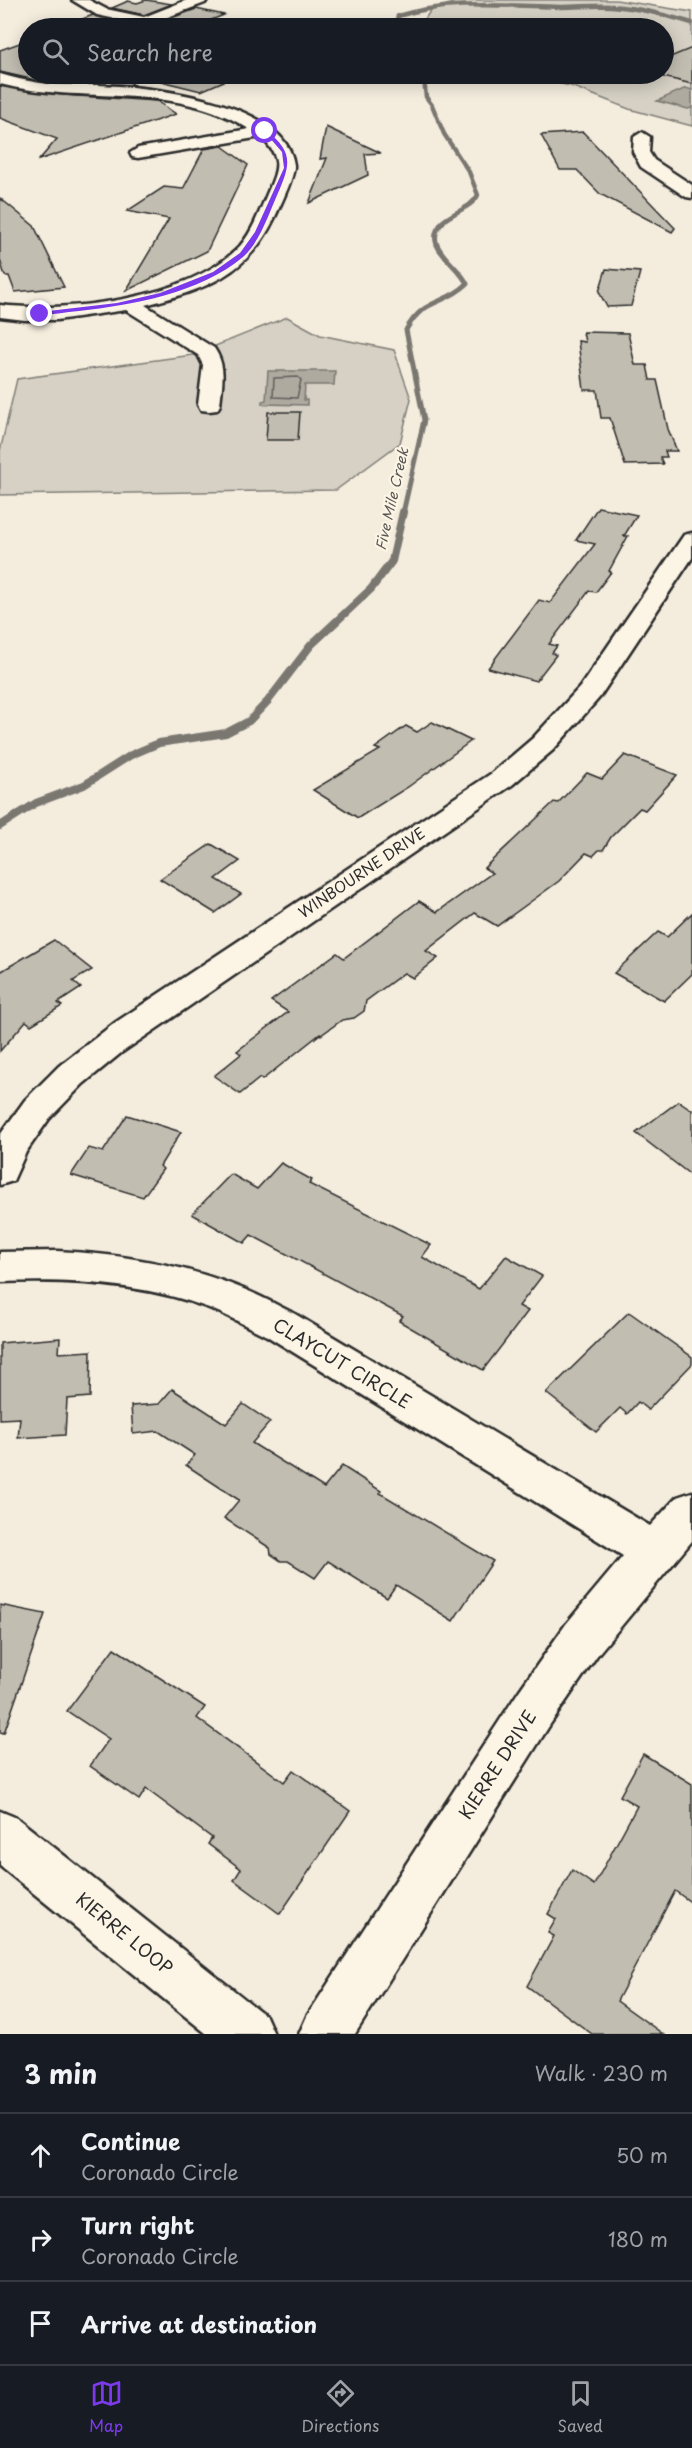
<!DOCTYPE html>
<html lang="en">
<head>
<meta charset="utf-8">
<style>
	:root { --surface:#171b24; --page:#242831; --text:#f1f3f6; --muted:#9ea1a6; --line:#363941; --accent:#7c3aed }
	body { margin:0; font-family:"Playpen Sans",sans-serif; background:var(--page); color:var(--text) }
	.stop { position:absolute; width:18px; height:18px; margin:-14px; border:4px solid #7c3aed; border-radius:50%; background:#fff }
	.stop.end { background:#7c3aed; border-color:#fff; box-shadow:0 2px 6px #0008 }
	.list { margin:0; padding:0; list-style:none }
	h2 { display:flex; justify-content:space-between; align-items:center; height:78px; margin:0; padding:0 24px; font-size:26px }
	h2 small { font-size:20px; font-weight:400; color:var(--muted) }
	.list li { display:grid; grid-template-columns:39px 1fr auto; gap:18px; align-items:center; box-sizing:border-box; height:84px; padding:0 24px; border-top:2px solid var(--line) }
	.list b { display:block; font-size:22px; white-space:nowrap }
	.list p { margin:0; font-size:20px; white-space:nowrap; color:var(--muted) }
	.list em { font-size:20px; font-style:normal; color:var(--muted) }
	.icon { flex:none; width:33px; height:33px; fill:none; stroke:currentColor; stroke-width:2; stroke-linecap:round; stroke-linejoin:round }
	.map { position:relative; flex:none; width:692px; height:2034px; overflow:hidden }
	.search { position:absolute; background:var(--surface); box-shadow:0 3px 15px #0003; left:18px; right:18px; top:18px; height:66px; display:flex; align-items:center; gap:15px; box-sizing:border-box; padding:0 21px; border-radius:33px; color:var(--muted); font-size:22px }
	.sheet { height:330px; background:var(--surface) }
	nav { display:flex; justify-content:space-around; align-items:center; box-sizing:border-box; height:84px; border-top:2px solid var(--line); background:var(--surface); font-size:16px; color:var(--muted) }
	nav a { display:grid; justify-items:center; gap:3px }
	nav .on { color:var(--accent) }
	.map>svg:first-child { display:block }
	.green { fill:#d6d1c4; stroke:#807e78; stroke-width:1.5 }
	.water { fill:#afaaa0; stroke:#7a7771; stroke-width:1.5 }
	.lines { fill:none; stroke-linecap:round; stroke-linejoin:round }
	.shore { stroke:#605e5a; stroke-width:1.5 }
	.stream-far2 { stroke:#7a7771; stroke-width:4.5 }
	.stream-far1 { stroke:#7a7771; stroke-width:5 }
	.stream { stroke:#7a7771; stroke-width:8 }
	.building { fill:#c2bdb1; stroke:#2b2b2b; stroke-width:1.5 }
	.minor-casing { stroke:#2b2b2b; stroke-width:5 }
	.minor { fill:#fcf5e5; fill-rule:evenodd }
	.route { fill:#7c3aed }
	.labels { text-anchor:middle; stroke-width:4.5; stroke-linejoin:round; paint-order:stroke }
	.far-water-label { font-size:14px; font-style:italic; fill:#595754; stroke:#fcf5e5 }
	.street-label { font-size:15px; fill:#2b2b2b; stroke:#fcf5e5 }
	.near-street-label { font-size:18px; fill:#2b2b2b; stroke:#fcf5e5 }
</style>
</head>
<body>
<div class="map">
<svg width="692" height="2034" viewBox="0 0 692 2034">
	<rect width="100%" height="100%" fill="#f4edde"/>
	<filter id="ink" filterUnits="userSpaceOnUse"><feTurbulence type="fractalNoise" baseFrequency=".0167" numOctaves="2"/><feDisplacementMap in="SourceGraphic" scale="12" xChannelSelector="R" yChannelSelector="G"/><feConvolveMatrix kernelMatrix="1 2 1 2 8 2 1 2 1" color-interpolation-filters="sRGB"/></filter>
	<g filter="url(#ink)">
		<g class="green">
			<path d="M 460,0 L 616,0 L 692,12 L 692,126 L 629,109 L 571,86 L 514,74 L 664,74 L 664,28 L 419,28 L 430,11 Z"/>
			<path d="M 287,317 L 320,335 L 394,350 L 411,399 L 400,443 L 336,490 L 0,495 L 0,451 L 17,379 L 193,355 Z"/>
		</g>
		<g class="water">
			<path d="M 686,88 L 692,90 L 692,108 L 688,109 L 657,101 Z"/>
			<path d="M 268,371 L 335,371 L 334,385 L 305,385 L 304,400 L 307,400 L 307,405 L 262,404 L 262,401 L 266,400 Z"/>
		</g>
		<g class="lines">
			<path class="shore" d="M 298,377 L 301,380 L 297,398 L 273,397 L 274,378 Z"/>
			<g class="stream-far2">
				<path d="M 394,28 L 398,16 C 449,0 507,6 561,7 C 578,7 595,5 611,6 C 640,8 665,15 692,23"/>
				<path d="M 419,74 L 424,80 L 426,97 L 432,105 L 444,134 L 469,172 L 478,195 C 472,208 452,212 441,223"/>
			</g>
			<path class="stream-far1" d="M 403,513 L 424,420 L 406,330 C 424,297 444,306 467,284 C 459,264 419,246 443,222"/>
			<path class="stream" d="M 0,826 L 36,803 L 84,785 L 131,755 L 159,743 L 226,733 L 249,721 L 268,701 L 311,645 L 371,589 L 392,561 L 403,512"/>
		</g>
		<g class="building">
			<path d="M 146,0 L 172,4 L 144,15 L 112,8 L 128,1 L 137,3 Z"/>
			<path d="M 196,9 L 224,15 L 191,28 L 193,28 L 144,28 Z"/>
			<path d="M 93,15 L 122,23 L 118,28 L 58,28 Z"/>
			<path d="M 28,40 L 28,74 L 118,74 L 134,85 L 40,81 L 0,72 L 0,50 Z"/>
			<path d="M 692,48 L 692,84 L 651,74 L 663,74 L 663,60 Z"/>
			<path d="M 132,74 L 240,74 L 201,91 Z"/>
			<path d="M 0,86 L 62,95 L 157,101 L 176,114 L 39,160 L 57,139 L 0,118 Z"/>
			<path d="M 326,127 L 381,153 L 365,154 L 368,175 L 309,203 L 327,158 L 320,159 Z"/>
			<path d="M 583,132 L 675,228 L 672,232 L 600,194 L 577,170 L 560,170 L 541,135 Z"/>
			<path d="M 222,146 L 248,165 L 207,251 L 126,291 L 169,219 L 127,211 L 164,187 L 183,189 L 204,149 Z"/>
			<path d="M 0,198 L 34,226 L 64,287 L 15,292 L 9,276 L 5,276 L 0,260 Z"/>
			<path d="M 606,269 L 640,272 L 631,306 L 607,307 L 599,292 Z"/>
			<path d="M 583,332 L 628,333 L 635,365 L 647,365 L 650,380 L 657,380 L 668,429 L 677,451 L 665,451 L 667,457 L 660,457 L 663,464 L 625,465 L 610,418 L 601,418 L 597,390 L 584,390 L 578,341 L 585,342 Z"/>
			<path d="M 268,412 L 300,412 L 298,440 L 266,440 Z"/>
			<path d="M 598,507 L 637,515 L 624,536 L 628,536 L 609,571 L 611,572 L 596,592 L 589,591 L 549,644 L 557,646 L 552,653 L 556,655 L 536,681 L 488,668 L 539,600 L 550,603 L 595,544 L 576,540 Z"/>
			<path d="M 432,722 L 471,741 L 408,787 L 358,818 L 313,790 L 380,750 L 375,748 L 406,726 L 417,732 Z"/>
			<path d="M 625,755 L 677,775 L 645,810 L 640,808 L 611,837 L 603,850 L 599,850 L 593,856 L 586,853 L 559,881 L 497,926 L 475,913 L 426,951 L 438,958 L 413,978 L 404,973 L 366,1001 L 364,1011 L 354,1018 L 342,1020 L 321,1035 L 320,1034 L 262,1080 L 260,1078 L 240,1094 L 214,1076 L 241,1054 L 237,1051 L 288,1012 L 271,1001 L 337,953 L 344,958 L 419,901 L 437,912 L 492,873 L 484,868 L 554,802 L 558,803 L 587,773 L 602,779 Z"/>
			<path d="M 211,844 L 240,861 L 216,879 L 241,894 L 215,913 L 160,879 Z"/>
			<path d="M 692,913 L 692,974 L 664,1001 L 614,973 L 658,932 L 667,937 Z"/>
			<path d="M 54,940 L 92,970 L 73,981 L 81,988 L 58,1003 L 62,1006 L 31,1025 L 26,1021 L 0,1051 L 0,972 Z"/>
			<path d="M 679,1101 L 692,1110 L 692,1176 L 636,1133 Z"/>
			<path d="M 127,1115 L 181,1132 L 160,1166 L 163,1169 L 143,1197 L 71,1175 L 89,1148 L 103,1152 Z"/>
			<path d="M 281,1163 L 312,1180 L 309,1184 L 431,1245 L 422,1257 L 479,1289 L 506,1256 L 542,1276 L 519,1306 L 528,1311 L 483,1370 L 399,1321 L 403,1316 L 251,1235 L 244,1243 L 192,1214 L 231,1174 L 257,1189 Z"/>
			<path d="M 629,1312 L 692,1357 L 692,1364 L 648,1410 L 638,1402 L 627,1414 L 620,1408 L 596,1432 L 546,1393 Z"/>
			<path d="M 60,1338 L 59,1353 L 91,1351 L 90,1397 L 67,1399 L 65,1435 L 18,1438 L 20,1418 L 0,1419 L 0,1343 Z"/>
			<path d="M 172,1389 L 226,1424 L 243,1404 L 270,1422 L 252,1443 L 324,1488 L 342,1466 L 381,1491 L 380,1493 L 493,1561 L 453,1621 L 396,1585 L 387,1598 L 328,1561 L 315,1578 L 288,1561 L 281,1561 L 271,1554 L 270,1548 L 224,1518 L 239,1500 L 186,1465 L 195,1455 L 158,1431 L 133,1434 L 131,1406 L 159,1404 Z"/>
			<path d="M 0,1605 L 45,1614 L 4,1733 L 0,1732 Z"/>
			<path d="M 114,1648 L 205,1707 L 197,1718 L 284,1782 L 293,1770 L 350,1811 L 280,1914 L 234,1880 L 241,1869 L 208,1844 L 212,1838 L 146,1789 L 139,1800 L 90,1766 L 109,1739 L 67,1711 Z"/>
			<path d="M 643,1754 L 692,1784 L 692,1903 L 675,1891 L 617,2001 L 663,2034 L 592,2034 L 527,1986 L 554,1936 L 548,1933 L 556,1919 L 548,1914 L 572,1870 L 594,1885 L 637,1806 L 620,1796 Z"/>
		</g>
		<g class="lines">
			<g class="minor-casing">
				<g id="minor">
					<path d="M 72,0 L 89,0 L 106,9 L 144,17 L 187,0 L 207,0 L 205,3 L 139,28 L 120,28 L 122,25 L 130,22 L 97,15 Z"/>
					<path d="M 0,74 C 13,78 27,81 40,83 C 66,86 92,84 118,86 C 166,89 287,105 294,165 C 295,176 280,206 275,217 C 248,275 204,290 145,305 L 214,348 C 227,367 222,383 220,405 L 217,410 L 209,411 L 201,410 L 198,405 L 203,365 L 198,355 L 126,310 L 57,320 L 25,320 L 0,317 L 0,305 C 67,313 185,299 236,250 C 251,236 259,213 267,194 C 278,168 283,159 261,137 L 138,158 L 132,157 L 130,153 L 138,148 L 249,129 C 175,81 81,105 0,84 Z"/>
					<path d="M 642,132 L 650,137 L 649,152 L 654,160 L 692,185 L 692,198 L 686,197 L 641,167 L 633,152 L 634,137 Z"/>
					<path d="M 692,533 L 692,558 L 599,698 L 553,750 L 512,785 L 121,1053 L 83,1084 L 49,1119 L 26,1152 L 13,1181 L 0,1185 L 0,1135 L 25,1100 L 59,1066 L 116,1022 L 492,773 L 533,738 L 580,687 L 684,535 Z"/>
					<path d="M 57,1251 C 120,1254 182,1264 241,1288 C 259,1295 277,1305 295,1314 L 650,1526 L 677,1497 L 692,1492 L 692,1541 L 598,1654 L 551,1723 L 355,2034 L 299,2034 L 307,2016 L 519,1691 L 566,1624 L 623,1556 L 267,1336 C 248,1327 229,1316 209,1308 C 143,1283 70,1279 0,1282 L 0,1252 Z"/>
					<path d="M 0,1811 L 17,1818 L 266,2016 L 274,2034 L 207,2034 L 0,1866 Z"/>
				</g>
			</g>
			<use href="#minor" class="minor"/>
		</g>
	</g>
	<path class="route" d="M 263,130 L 266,130 C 293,152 291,163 278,193 C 269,213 260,242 243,257 C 200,293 133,305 79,311 C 66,312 51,315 38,315 L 40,312 L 117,303 L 160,293 L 213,272 L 240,253 L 255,232 L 284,168 L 282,152 Z"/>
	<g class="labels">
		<g class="far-water-label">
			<text transform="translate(392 499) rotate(-77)" y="5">Five Mile Creek</text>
		</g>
		<g class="street-label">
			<text transform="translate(362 873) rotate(-34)" y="5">WINBOURNE DRIVE</text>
		</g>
		<g class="near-street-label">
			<text transform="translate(342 1364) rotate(31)" y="6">CLAYCUT CIRCLE</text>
			<text transform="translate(498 1765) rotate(-57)" y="6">KIERRE DRIVE</text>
			<text transform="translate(124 1934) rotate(39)" y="6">KIERRE LOOP</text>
		</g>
	</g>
</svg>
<div class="stop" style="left:265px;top:131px"></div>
<div class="stop end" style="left:40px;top:314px"></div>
<div class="search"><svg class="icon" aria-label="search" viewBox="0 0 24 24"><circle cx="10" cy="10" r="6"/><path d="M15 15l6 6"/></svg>Search here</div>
</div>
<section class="sheet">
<h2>3 min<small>Walk · 230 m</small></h2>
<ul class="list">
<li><svg class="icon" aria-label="ahead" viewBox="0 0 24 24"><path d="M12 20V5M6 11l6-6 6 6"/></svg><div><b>Continue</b><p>Coronado Circle</p></div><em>50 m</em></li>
<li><svg class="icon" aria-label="right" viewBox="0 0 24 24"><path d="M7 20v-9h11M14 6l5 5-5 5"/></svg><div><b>Turn right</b><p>Coronado Circle</p></div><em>180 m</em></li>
<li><svg class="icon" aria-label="arrive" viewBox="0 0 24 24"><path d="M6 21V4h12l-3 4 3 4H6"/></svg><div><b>Arrive at destination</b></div></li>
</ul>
</section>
<nav>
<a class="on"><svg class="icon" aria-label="map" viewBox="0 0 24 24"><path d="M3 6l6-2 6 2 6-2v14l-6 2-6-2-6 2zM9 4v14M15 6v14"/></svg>Map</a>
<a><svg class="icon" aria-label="directions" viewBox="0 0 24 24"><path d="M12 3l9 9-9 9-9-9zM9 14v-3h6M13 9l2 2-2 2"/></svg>Directions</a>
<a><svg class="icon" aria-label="saved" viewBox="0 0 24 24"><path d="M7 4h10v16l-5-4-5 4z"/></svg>Saved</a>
</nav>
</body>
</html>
